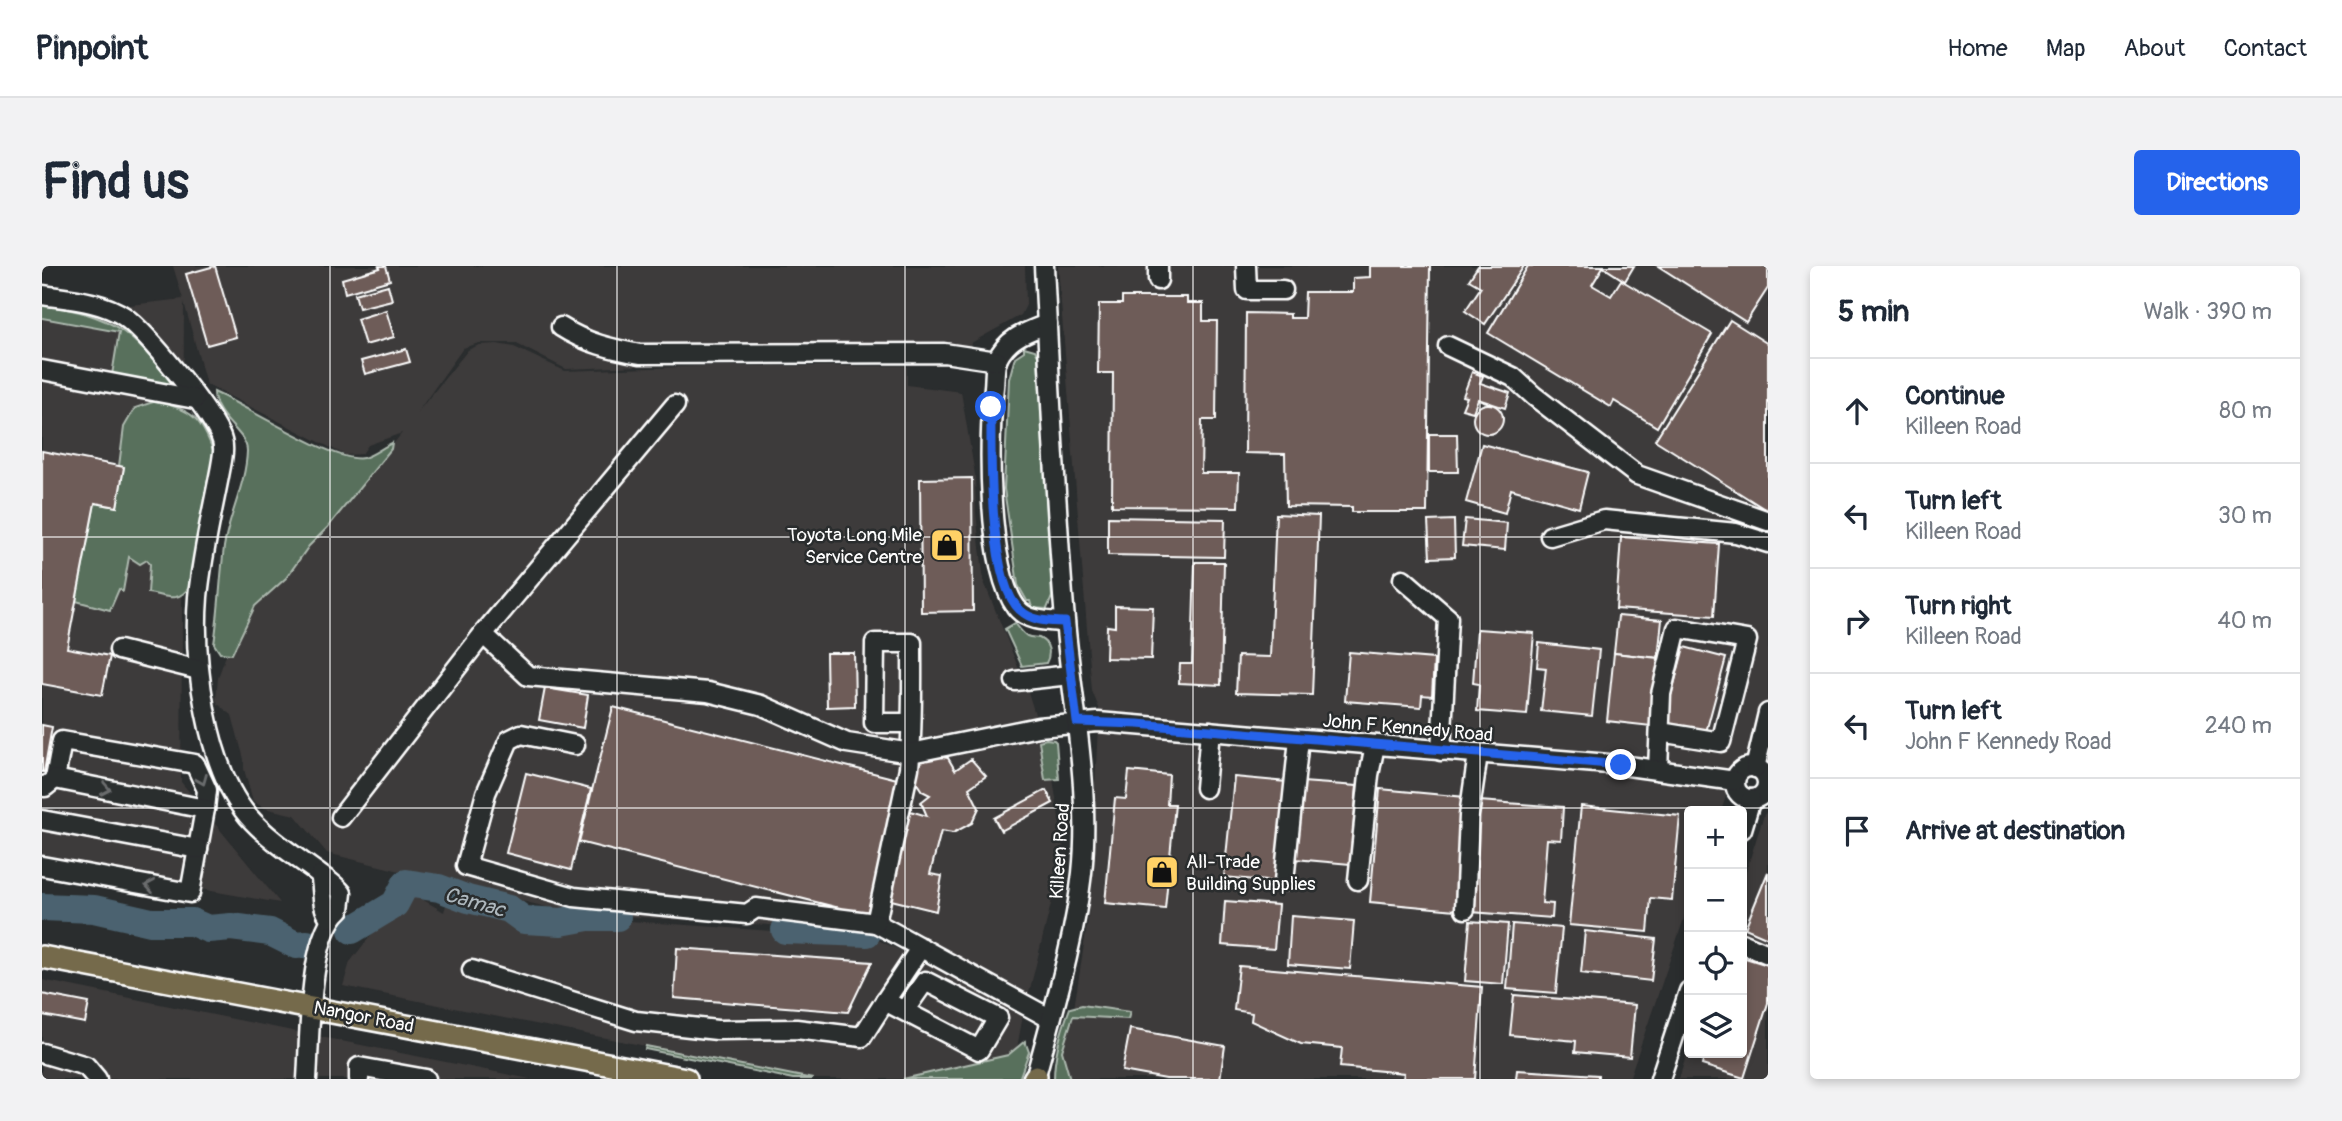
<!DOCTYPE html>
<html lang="en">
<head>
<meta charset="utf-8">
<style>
	:root { --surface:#fff; --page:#f2f2f3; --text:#1f2937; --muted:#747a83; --line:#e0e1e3; --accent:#2563eb }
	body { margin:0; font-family:Pangolin,sans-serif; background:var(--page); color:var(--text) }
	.controls { position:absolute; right:21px; bottom:21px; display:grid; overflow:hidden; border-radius:7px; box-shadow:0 4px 10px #0003 }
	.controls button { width:63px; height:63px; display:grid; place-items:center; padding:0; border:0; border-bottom:2px solid var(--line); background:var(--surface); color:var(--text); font:35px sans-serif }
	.stop { position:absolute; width:21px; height:21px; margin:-16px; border:5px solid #2563eb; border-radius:50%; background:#fff }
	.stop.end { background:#2563eb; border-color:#fff; box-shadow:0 2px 7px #0008 }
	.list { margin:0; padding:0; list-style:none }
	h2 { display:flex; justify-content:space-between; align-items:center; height:91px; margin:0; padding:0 28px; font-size:30px }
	h2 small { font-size:23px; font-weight:400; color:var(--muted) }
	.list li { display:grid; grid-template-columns:46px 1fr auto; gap:21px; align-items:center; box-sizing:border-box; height:105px; padding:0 28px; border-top:2px solid var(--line) }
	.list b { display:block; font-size:26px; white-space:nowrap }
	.list p { margin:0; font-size:23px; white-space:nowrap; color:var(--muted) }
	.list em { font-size:23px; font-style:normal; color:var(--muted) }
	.icon { flex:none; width:38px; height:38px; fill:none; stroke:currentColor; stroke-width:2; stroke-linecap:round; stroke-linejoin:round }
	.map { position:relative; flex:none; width:1726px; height:813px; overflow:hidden; border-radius:7px }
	header { display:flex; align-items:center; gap:42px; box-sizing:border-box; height:98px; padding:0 35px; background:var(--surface); border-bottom:2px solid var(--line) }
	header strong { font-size:33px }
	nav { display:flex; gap:38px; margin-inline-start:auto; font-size:24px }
	.intro { display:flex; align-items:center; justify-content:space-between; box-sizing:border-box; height:168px; padding:0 42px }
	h1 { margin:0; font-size:49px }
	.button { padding:18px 32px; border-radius:7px; background:var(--accent); color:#fff; font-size:24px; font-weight:700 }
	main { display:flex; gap:42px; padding:0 42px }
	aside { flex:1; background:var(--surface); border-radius:7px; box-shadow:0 4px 10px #0003 }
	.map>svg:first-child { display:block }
	.built { fill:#3e3b3b }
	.green { fill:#58705c; stroke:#acb8ae; stroke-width:2 }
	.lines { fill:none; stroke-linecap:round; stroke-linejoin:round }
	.river { stroke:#4b626f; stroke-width:28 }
	.building { fill:#6e5c58; stroke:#fff; stroke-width:2 }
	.minor-casing { stroke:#fff; stroke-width:23 }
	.major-casing { stroke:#fff; stroke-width:26 }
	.minor { stroke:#2a2d2e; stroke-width:18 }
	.major { stroke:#756b4b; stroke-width:21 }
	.oneway { stroke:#6a6c6d }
	.route { stroke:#2563eb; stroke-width:9 }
	.grid { fill:none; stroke:#fff; stroke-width:2; stroke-opacity:0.55 }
	.labels { text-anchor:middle; stroke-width:5; stroke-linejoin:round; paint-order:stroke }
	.poi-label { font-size:19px; fill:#fff; stroke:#2a2d2e; text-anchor:end }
	.street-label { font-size:19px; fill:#fff; stroke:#2a2d2e }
	.water-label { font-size:21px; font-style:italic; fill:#aeb8be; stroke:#2a2d2e }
</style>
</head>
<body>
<header>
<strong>Pinpoint</strong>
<nav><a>Home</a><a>Map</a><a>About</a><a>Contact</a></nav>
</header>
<div class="intro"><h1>Find us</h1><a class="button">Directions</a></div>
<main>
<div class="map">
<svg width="1726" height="813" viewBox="0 0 1726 813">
	<rect width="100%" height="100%" fill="#2a2d2e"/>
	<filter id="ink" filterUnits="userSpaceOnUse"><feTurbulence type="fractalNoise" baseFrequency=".0143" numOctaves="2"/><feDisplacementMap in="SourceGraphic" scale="14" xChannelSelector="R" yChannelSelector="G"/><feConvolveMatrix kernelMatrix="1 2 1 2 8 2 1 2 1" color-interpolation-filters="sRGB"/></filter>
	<g filter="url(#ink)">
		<g class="built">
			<path d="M 131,0 L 983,0 L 984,39 L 979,49 L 929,77 L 918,99 L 667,97 L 524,103 L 473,77 L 437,77 L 421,82 L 374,148 L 426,84 L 437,79 L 455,78 L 472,81 L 523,105 L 668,100 L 865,100 L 865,119 L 919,126 L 933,209 L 934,247 L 942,316 L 986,426 L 1009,500 L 1022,585 L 982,747 L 955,734 L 981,749 L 975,782 L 969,793 L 865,813 L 771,813 L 301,720 L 308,696 L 364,624 L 402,646 L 405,636 L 547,665 L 572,665 L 573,654 L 832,672 L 894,701 L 826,665 L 529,647 L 285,587 L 253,549 L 222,542 L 211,535 L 202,503 L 202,493 L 190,449 L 176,438 L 174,433 L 176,412 L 183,392 L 216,328 L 254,286 L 279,270 L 360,167 L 326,179 L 320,188 L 303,189 L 164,118 L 142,36 L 139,516 L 238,637 L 0,595 L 0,49 L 141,33 Z"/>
			<path d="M 1016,0 L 1726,0 L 1726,500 L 1696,495 L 1679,545 L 1647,545 L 1647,638 L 1587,813 L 1028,813 L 1020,785 L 1031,749 L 1046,653 L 1057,442 L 1050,425 Z"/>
			<path d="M 1726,544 L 1726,813 L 1637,813 L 1647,781 L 1647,787 L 1700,787 L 1700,618 L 1722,549 Z"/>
			<path d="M 0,714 L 299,775 L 488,813 L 0,813 Z"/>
		</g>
		<g class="green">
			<path d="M 0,39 C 73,49 89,65 133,122 L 70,109 L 77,66 L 0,52 Z"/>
			<path d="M 982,81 L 993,84 L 996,90 L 1010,331 L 1005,343 L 990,342 L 988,335 L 985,335 L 976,319 L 962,223 L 967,113 L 973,91 L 982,85 Z"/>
			<path d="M 172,126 C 202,139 295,198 321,192 C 330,190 341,181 350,177 L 349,183 L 286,261 L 267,280 L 244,312 L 213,340 L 190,388 L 178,387 L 172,378 C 177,346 178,313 182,281 C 187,249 204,218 205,185 C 205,166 172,152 172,126 Z"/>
			<path d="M 114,135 C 150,145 159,150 172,187 L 148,320 C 136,338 125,330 106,327 L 108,298 L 105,294 L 98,298 L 87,291 L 81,325 L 77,323 L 68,344 L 34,335 L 53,237 L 75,241 L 82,201 L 77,200 L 82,161 L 93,142 Z"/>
			<path d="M 973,357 C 976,361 981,368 985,370 C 989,372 993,371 997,372 C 1008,377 1009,388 1004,397 L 980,400 L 963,363 Z"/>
			<path d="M 1004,473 L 1012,474 L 1014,476 L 1017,513 L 1003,514 L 997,475 Z"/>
			<path d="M 1040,739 L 1088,746 L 1086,753 L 1031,750 L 1020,785 L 1028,813 L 1012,813 C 1012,788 1019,765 1028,742 Z"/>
			<path d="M 983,775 L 987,786 L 977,813 L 861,813 L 966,789 Z"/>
			<path d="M 604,780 L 771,813 L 751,813 L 603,783 Z"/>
		</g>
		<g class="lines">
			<g class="river">
				<path d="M 0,641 L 52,643 L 109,656 L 150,656 L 166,663 L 189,661 L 228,666 L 254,679 L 265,678"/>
				<path d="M 310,664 L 353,638 L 364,617 L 397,622 L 426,633 L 467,643 L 482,654 L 519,656 L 546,651 L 575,651"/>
				<path d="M 743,664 L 825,667"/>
			</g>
		</g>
		<g class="building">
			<path d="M 173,0 L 194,71 L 165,79 L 144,8 Z"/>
			<path d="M 337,0 L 344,0 L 348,14 L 303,27 L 300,13 L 338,2 Z"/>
			<path d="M 1328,0 L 1388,0 L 1385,246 L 1310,246 L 1310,241 L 1244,240 L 1243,188 L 1203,187 L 1204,47 L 1248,48 L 1248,52 L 1262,52 L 1263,26 L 1311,26 L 1311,12 L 1328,11 Z"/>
			<path d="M 1436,0 L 1482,0 L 1443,58 L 1423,45 L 1439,21 L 1427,14 Z"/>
			<path d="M 1486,0 L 1592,0 L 1583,15 L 1561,1 L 1550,19 L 1569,30 L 1579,14 L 1670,68 L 1615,161 L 1572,135 L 1569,141 L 1446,67 Z"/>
			<path d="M 1616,0 L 1726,0 L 1726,22 L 1704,56 Z"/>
			<path d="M 346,19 L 350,34 L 317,42 L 313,28 Z"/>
			<path d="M 1080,31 L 1145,31 L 1145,37 L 1161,37 L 1161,55 L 1175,55 L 1174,154 L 1160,154 L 1159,207 L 1197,207 L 1196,241 L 1070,240 L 1071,107 L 1056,107 L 1057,38 L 1080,38 Z"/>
			<path d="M 344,44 L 352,71 L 323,79 L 315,53 Z"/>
			<path d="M 1688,54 L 1726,78 L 1726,245 L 1613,174 Z"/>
			<path d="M 364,83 L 368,96 L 323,108 L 319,95 Z"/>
			<path d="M 1430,106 L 1441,110 L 1438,117 L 1468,127 L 1463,142 L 1436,133 L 1431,146 L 1420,143 L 1425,131 L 1421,130 Z"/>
			<circle cx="1446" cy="153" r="15"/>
			<path d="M 1387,168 L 1415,168 L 1416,206 L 1387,206 Z"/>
			<path d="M 1440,178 L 1546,206 L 1537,242 L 1469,223 L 1463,247 L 1424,236 Z"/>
			<path d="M 0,185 L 82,201 L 75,241 L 53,237 L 25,382 L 68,390 L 60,429 L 0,418 Z"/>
			<path d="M 930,212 L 931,345 L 879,346 L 878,213 Z"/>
			<path d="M 1234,248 L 1277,250 L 1270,429 L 1194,427 L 1196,390 L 1228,391 Z"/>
			<path d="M 1066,251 L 1183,253 L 1182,291 L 1066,289 Z"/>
			<path d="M 1423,253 L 1465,257 L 1463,284 L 1420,280 Z"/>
			<path d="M 1412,254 L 1413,291 L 1388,292 L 1386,255 Z"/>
			<path d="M 1579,271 L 1677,278 L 1672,350 L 1574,343 Z"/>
			<path d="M 1153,296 L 1182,296 L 1179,419 L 1137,417 L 1138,398 L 1150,398 Z"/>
			<path d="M 1073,340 L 1111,341 L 1109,393 L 1064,392 L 1065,360 L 1073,361 Z"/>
			<path d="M 1576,350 L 1620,354 L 1616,392 L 1572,387 Z"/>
			<path d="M 1435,363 L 1492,367 L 1485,449 L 1435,445 L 1437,418 L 1431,417 Z"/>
			<path d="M 1497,377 L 1557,384 L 1550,450 L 1499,445 L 1504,402 L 1495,401 Z"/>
			<path d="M 1642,381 L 1684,392 L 1664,466 L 1622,456 Z"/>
			<path d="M 1307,386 L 1392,393 L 1390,430 L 1380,429 L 1379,441 L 1303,435 Z"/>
			<path d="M 784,387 L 812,387 L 813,440 L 785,441 Z"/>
			<path d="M 1572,387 L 1616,392 L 1609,460 L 1565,455 Z"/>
			<path d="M 503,422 L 546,429 L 541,462 L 497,454 Z"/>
			<path d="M 571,441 L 859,514 L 825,649 L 537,576 Z"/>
			<path d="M 0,459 L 10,461 L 2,506 L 0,506 Z"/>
			<path d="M 889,489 L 906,492 L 913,504 L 929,493 L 944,510 L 927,522 L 937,542 L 930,557 L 911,567 L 899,565 L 888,608 L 900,610 L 894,645 L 845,633 L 865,544 L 885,550 L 879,536 L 888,529 L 880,525 L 872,513 L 876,496 Z"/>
			<path d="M 1087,505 L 1127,509 L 1125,538 L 1133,538 L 1123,643 L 1063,637 L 1073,532 L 1084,533 Z"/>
			<path d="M 484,507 L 549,523 L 529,604 L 464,587 Z"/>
			<path d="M 1192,511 L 1245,516 L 1235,616 L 1182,611 Z"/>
			<path d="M 1260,516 L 1315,520 L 1308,598 L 1253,593 Z"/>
			<path d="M 1338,523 L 1423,531 L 1413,644 L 1328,636 Z"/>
			<path d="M 1004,524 L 1011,537 L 959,565 L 952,552 Z"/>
			<path d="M 1437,535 L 1521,541 L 1519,574 L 1505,573 L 1500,637 L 1511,638 L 1510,652 L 1429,646 Z"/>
			<path d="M 1539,540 L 1638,550 L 1630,634 L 1609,632 L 1606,666 L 1527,659 Z"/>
			<path d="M 1726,606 L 1726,672 L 1703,662 Z"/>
			<path d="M 1183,635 L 1236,639 L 1232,683 L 1180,679 Z"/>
			<path d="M 1249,650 L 1312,655 L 1308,703 L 1246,698 Z"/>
			<path d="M 1428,655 L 1466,658 L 1461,718 L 1423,715 Z"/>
			<path d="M 1470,658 L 1520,662 L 1514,727 L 1465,723 Z"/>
			<path d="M 1543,665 L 1614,673 L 1609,715 L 1539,707 Z"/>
			<path d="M 635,682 L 830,696 L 806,746 L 632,732 Z"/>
			<path d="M 1700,691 L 1726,699 L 1726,737 L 1702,812 L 1660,799 L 1663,787 L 1700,787 Z"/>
			<path d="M 1197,700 L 1440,721 L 1433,813 L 1361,813 L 1362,807 L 1298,801 L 1300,782 L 1259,778 L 1209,755 L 1210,747 L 1192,744 Z"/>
			<path d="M 0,728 L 47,737 L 43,757 L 0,749 Z"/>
			<path d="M 1472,729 L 1593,739 L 1588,791 L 1533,786 L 1534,775 L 1468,769 Z"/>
			<path d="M 1088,763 L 1183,780 L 1178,813 L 1124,813 L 1080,805 Z"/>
			<path d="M 1475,804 L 1556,809 L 1556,813 L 1474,813 Z"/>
		</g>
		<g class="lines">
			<g class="minor-casing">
				<g id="minor">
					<path d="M 1204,0 L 1205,24 L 1241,24"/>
					<path d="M 1116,14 L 1116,0"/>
					<path d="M 0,29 C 27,33 60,35 83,51 C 107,69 165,141 178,169 C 183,179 181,189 179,200 C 171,243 160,288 156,331 C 151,394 164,500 206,550 C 225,572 253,590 276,607 C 285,614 292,617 300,627 L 298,643 C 266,670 268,771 265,813"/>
					<path d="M 1005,58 C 984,66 965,72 955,94 C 952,102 953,113 952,121 C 946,170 945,301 974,341 C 985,356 1006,355 1023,356"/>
					<path d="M 519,61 C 544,77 570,83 598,88 L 902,87 L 955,95"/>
					<path d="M 1406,80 L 1471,111 L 1492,130 L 1595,209 L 1726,255"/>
					<path d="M 0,104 L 153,133"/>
					<path d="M 1508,270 L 1562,254 L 1694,267 L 1726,277"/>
					<path d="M 1361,313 L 1406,352 L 1399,485"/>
					<path d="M 441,368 L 633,139"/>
					<path d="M 77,384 L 157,404"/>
					<path d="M 973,415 L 1028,409"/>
					<path d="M 869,457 L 832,457 L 833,377 L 870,377 C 870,418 871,460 867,502 L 834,657 L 1009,753"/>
					<path d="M 533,479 L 479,468 L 467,474 L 444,527 L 424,600 L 532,631 L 705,648 L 714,642 L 834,657"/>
					<circle cx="1709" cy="517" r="16"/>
					<path d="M 1713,502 L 1726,447"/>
					<path d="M 1616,504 L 1619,428 L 1635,362 L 1705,374 L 1679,476 L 1618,466"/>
					<path d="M 13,513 L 20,475 L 153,498 L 165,524 L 163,543"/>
					<path d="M 0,520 L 3,521 L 13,513 L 163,543 L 148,627 L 0,600"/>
					<path d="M 1163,522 L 1168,465"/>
					<path d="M 299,551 L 441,368 L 486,410 L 666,426 L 719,439 L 805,477 L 869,487 L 996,461 L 1056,456 L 1579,499 L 1693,515"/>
					<path d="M 0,554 L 156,583"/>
					<path d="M 1700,563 L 1709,533"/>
					<path d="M 278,609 C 282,623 278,640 288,652"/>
					<path d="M 1316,614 L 1327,509 L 1333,479"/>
					<path d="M 1242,615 L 1257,473"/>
					<path d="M 1423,643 L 1427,550 L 1436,488"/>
					<path d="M 1700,677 L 1726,688"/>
					<path d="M 430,704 L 594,755 L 675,764 L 754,763 L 820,771 L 843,735"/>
					<path d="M 862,745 L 937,784 L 956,752 L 883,715 L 862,745 L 843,735 L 879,681"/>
					<path d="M 0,787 L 44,800 L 55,813"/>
					<path d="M 317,813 L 317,801 L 384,813"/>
					<path d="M 993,813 C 1011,745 1032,677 1040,607 C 1049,522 1030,438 1023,354 C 1013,236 1008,118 1002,0"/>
					<path d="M 1618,813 L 1647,725"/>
				</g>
			</g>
			<g class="major-casing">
				<g id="major">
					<path d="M 0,691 L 644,813"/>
					<path d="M 992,813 L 994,810"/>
				</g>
			</g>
			<use href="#minor" class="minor"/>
			<use href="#major" class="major"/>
		</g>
		<defs><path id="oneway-chevron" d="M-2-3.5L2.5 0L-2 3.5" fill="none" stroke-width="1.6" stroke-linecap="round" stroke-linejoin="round" transform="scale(1.75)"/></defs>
		<g class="oneway">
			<use href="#oneway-chevron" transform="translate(160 514) rotate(68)"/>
			<use href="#oneway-chevron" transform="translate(64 523) rotate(11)"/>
			<use href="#oneway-chevron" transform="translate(108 620) rotate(-170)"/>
		</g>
	</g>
	<g class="lines" filter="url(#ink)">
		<path class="route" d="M 949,141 C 949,183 946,316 978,344 C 991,356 1007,355 1023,356 L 1035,456 L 1096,458 L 1579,499"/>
	</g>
	<path class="grid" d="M 288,0 L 288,813M 575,0 L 575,813M 863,0 L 863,813M 1151,0 L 1151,813M 1438,0 L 1438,813M 0,271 L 1726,271M 0,542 L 1726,542"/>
	<defs>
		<g id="shop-square" transform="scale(1.75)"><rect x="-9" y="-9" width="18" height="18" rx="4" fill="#ffd166" stroke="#2a2d2e"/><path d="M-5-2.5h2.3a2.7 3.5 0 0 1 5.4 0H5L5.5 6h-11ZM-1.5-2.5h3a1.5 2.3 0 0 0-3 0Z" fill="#111"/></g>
	</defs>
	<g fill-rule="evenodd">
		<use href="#shop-square" x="905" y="279"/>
		<use href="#shop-square" x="1120" y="606"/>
	</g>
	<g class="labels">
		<g class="poi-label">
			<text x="880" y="275">Toyota Long Mile<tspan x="880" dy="22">Service Centre</tspan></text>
			<text x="1144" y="602" text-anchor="start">All-Trade<tspan x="1144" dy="22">Building Supplies</tspan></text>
		</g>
		<g class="street-label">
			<text transform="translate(1366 461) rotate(5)" y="7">John F Kennedy Road</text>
			<text transform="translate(1017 585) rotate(-86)" y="7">Killeen Road</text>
			<text transform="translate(322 750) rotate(11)" y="7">Nangor Road</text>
		</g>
		<g class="water-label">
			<text transform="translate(433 636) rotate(16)" y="7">Camac</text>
		</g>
	</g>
</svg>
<div class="controls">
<button>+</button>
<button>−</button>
<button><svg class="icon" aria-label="locate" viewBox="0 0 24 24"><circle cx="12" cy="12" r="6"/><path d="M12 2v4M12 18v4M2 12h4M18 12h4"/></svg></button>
<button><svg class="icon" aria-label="layers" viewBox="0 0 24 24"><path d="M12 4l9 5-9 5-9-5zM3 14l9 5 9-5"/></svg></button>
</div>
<div class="stop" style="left:949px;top:141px"></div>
<div class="stop end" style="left:1579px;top:499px"></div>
</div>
<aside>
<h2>5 min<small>Walk · 390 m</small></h2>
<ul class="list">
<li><svg class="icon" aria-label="ahead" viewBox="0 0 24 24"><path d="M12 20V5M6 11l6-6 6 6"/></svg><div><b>Continue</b><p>Killeen Road</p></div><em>80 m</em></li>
<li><svg class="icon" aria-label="left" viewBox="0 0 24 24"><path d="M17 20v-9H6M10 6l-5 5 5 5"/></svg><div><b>Turn left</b><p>Killeen Road</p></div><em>30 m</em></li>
<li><svg class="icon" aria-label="right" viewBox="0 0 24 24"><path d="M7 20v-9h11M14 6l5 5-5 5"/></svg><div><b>Turn right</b><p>Killeen Road</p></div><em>40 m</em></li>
<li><svg class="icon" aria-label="left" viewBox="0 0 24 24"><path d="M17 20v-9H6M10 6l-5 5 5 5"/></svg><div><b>Turn left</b><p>John F Kennedy Road</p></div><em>240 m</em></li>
<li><svg class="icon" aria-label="arrive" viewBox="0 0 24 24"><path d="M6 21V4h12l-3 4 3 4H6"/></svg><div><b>Arrive at destination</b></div></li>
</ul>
</aside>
</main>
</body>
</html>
